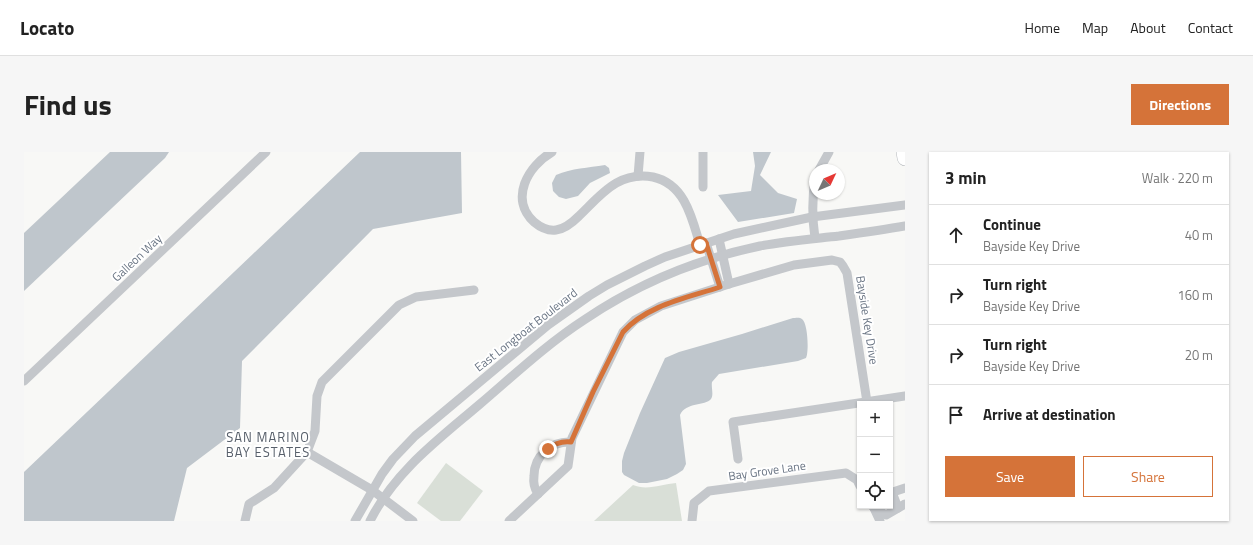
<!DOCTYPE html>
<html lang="en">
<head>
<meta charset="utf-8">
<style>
	:root { --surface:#fff; --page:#f6f6f6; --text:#222; --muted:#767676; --line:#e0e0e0; --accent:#d57339 }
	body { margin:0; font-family:"Titillium Web",sans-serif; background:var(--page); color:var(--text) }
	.controls { position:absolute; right:12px; bottom:12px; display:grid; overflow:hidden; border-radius:0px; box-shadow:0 1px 3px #0004 }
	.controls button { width:36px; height:36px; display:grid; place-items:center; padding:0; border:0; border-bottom:1px solid var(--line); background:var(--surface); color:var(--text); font:20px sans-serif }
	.compass { position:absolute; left:785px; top:12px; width:36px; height:36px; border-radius:50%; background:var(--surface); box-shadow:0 1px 3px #0004; rotate:46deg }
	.stop { position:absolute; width:12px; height:12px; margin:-9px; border:3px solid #d57339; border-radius:50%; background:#fff }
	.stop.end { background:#d57339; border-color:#fff; box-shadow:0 1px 4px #0008 }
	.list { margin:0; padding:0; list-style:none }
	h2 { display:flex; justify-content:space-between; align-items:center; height:52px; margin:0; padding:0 16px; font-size:17px }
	h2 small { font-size:13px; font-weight:400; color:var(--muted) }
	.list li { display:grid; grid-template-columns:26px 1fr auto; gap:12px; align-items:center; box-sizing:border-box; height:60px; padding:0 16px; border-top:1px solid var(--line) }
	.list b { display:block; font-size:15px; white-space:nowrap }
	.list p { margin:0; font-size:13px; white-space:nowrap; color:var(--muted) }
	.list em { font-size:13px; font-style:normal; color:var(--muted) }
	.actions { display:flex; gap:8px; padding:12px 16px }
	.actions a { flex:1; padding:9px 0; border:1px solid var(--accent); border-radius:0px; text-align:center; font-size:14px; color:var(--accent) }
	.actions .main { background:var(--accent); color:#fff }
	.icon { flex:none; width:22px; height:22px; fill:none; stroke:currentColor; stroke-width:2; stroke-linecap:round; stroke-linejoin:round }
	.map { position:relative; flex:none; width:881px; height:369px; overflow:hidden; border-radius:0px }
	header { display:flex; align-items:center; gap:24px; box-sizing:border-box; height:56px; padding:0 20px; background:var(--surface); border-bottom:1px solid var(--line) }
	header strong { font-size:19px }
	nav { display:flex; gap:22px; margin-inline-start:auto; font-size:14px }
	.intro { display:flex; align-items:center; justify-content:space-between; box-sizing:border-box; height:96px; padding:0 24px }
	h1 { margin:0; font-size:28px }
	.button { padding:10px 18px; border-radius:0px; background:var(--accent); color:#fff; font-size:14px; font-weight:700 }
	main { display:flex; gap:24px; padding:0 24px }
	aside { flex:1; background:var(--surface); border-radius:0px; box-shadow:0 1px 3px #0004 }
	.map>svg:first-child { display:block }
	.green { fill:#d9dfd7 }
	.water { fill:#bfc6cc }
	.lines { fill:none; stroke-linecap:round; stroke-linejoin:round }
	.primary-casing { stroke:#b6b9bd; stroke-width:16 }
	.minor { stroke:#c4c7cb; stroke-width:9 }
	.primary { stroke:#fff; stroke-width:15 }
	.route { stroke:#d57339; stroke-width:5 }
	.labels { text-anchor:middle; stroke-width:4; stroke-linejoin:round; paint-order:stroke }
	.street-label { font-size:12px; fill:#6a7584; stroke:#fff }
	.neighbourhood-label { font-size:13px; letter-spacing:1px; fill:#575f6a; stroke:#fff }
</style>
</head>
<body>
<header>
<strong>Locato</strong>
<nav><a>Home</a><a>Map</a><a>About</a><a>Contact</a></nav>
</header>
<div class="intro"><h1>Find us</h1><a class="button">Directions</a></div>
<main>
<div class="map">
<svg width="881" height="369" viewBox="0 0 881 369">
	<rect width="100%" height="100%" fill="#f8f8f6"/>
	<g class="green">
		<path d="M 422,311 L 459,339 L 436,369 L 417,369 L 393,351 Z"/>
		<path d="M 652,331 L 658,369 L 570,369 L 609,333 C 623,339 638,332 652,331 Z"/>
	</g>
	<g class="water">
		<path d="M 86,0 L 145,0 L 141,6 L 0,139 L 0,81 Z"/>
		<path d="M 336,0 L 437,0 L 438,61 L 349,77 L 218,209 L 216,276 L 163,316 L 150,369 L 0,369 L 0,320 Z"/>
		<path d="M 729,0 L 747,0 L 736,23 L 754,41 L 773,47 L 770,61 L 714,70 L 694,43 L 727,39 L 731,14 Z"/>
		<path d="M 581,13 L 585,16 L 586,21 L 566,31 L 554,44 L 542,47 L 535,45 L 529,39 L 528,31 L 532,23 C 548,16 564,16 581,13 Z"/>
		<path d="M 769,166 C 771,166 776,165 778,167 C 784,171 785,201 782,206 L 774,209 L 701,221 L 695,222 L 688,230 C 687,235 690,243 687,247 C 681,254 662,250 656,263 L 662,312 L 659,318 L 653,322 L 643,327 L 623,331 L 615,331 L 600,323 L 598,320 L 598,309 L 600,301 L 616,261 L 641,206 L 655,200 L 718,182 Z"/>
	</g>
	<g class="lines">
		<g class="primary-casing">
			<path id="primary" d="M 880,0 L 881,6"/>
		</g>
		<g class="minor">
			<path d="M 528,0 C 504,14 485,47 510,70 C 516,75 524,79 532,78 C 541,77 549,70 555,64 C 577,43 594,19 629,25 C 661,32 668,66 676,93"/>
			<path d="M 679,0 L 679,35"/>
			<path d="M 795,18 L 805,0"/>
			<path d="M 614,24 L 616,0"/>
			<path d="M 791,27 C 788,47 788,66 791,86"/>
			<path d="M 695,87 L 705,132"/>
			<path d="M 682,91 L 696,135"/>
			<path d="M 0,229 L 242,0"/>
			<path d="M 283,300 L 348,338 L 389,369"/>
			<path d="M 714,307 L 709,270 L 881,244"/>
			<path d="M 868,340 L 874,356"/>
			<path d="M 866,341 L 881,336"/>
			<path d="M 514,342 C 510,336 509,331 510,324 C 510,304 527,289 547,290"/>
			<path d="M 849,354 L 856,369"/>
			<path d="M 849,355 L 862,363 L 881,352"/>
			<path d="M 221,369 L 225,352 L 250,336 L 283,300 L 291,279 L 293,244 L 298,230 L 375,153 L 392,145 L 450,138"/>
			<path d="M 331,369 L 358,322 L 369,307 L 391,284 L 524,173 L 565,144 L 583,133 L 621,114 L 641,105 L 710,82 L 788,65 L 881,53"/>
			<path d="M 346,369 C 371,319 415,287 456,252 C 490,223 523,192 560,168 C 613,132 674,107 736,94 C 762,89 788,87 815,84 C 837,81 859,78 881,74"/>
			<path d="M 485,369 L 544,314 L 548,286 L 599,180 L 611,168 L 637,154 L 705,132 L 770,113 L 808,108 L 816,110 L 819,114 L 823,121 L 843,250"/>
			<path d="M 668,369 L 670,351 L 685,339 L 822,321 L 833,328 L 836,334"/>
		</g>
		<use href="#primary" class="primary"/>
	</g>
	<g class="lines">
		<path class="route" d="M 524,297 C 531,291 538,289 547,290 L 569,240 L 599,180 C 623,153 663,146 696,135 L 682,91 L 676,93"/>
	</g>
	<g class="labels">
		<g class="street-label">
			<text transform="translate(113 106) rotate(-43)" y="4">Galleon Way</text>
			<text transform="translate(843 168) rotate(81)" y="4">Bayside Key Drive</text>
			<text transform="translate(502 178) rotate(-38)" y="4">East Longboat Boulevard</text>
			<text transform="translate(743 319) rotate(-8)" y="4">Bay Grove Lane</text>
		</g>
		<g class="neighbourhood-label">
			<text x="244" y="290">SAN MARINO<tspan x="244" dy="15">BAY ESTATES</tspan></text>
		</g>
	</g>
</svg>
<div class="controls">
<button>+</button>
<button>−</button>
<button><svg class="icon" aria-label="locate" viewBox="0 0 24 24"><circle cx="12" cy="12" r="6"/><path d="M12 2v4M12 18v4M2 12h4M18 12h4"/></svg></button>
</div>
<svg class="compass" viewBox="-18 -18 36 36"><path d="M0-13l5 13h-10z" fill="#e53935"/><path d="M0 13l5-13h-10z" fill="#767676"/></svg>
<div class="stop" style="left:676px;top:93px"></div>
<div class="stop end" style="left:524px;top:297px"></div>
</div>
<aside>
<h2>3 min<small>Walk · 220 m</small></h2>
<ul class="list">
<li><svg class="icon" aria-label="ahead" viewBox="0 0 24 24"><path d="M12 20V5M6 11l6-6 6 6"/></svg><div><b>Continue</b><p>Bayside Key Drive</p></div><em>40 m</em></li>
<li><svg class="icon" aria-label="right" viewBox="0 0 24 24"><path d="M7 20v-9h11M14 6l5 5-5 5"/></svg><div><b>Turn right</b><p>Bayside Key Drive</p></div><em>160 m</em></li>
<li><svg class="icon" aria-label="right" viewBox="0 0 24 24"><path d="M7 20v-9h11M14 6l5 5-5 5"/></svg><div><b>Turn right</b><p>Bayside Key Drive</p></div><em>20 m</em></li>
<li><svg class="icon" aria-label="arrive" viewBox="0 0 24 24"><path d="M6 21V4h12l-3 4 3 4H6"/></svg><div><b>Arrive at destination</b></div></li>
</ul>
<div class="actions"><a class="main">Save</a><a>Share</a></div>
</aside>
</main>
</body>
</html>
